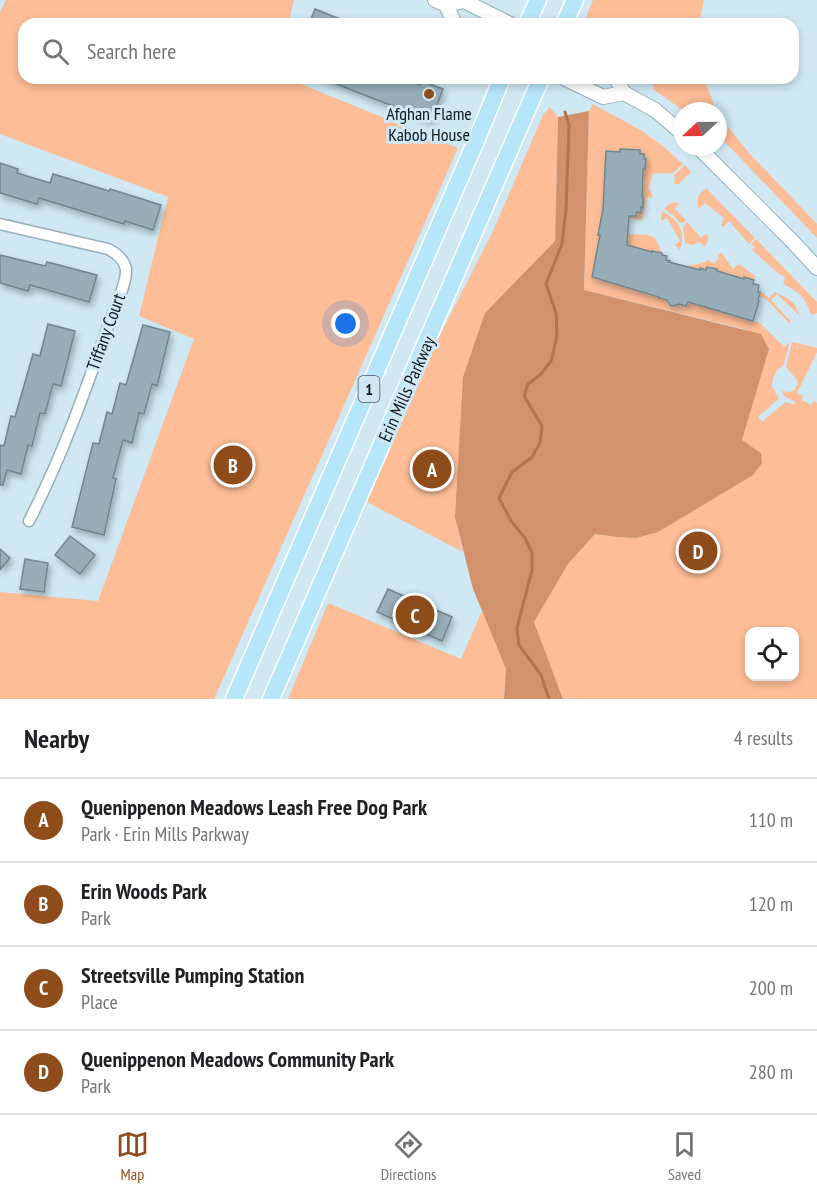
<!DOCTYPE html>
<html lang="en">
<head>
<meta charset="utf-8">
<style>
	:root { --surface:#fff; --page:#f6f6f6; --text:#202124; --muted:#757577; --line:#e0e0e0; --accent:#8e4c1b }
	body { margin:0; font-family:"PT Sans Narrow",sans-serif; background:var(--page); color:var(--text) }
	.controls { position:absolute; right:18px; bottom:18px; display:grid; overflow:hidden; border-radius:12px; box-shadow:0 3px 9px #0003 }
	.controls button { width:54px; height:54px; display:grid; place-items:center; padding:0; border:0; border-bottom:2px solid var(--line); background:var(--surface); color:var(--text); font:30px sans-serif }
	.compass { position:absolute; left:673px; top:102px; width:54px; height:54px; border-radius:50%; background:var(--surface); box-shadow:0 3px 9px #0003; rotate:248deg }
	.you { position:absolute; left:346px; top:324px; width:21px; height:21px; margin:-15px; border:4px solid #fff; border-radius:50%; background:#1a73e8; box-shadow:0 0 0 9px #1a73e833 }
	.badge { display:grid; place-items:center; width:39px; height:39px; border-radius:50%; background:var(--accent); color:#fff; font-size:20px; font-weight:700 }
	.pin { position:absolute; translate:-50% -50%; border:3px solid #fff; box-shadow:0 2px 6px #0006 }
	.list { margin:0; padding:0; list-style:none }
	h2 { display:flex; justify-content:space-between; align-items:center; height:78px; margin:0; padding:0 24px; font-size:26px }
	h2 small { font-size:20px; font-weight:400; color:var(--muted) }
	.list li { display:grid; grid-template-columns:39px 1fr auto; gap:18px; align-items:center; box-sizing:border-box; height:84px; padding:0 24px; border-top:2px solid var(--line) }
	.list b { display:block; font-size:22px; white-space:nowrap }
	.list p { margin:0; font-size:20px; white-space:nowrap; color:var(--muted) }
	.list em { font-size:20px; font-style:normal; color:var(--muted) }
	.icon { flex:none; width:33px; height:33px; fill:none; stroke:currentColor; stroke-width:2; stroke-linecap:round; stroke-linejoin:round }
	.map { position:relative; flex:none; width:817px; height:699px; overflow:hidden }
	.search { position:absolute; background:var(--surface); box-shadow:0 3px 9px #0003; left:18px; right:18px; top:18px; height:66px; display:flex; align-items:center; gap:15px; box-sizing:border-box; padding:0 21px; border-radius:18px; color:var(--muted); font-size:22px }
	.sheet { height:414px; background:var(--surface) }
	nav { display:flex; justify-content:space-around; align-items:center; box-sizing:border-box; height:84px; border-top:2px solid var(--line); background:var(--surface); font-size:16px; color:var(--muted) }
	nav a { display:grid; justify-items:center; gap:3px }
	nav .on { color:var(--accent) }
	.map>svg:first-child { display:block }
	.green { fill:#fdbd96; fill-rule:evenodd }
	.forest { fill:#d2936c }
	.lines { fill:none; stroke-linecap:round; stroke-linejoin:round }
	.stream { stroke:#b2754f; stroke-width:3 }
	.building { fill:#97aeb9; stroke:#6f8690; stroke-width:1.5; filter:url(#shadow) }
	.minor-casing { stroke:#96aeb8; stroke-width:13 }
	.tertiary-casing { stroke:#96aeb8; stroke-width:16 }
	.primary-casing { stroke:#fff; stroke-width:19 }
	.minor { stroke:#fff; stroke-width:10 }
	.tertiary { stroke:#fff; stroke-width:14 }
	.primary { stroke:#b5e6fa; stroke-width:16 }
	.poi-dot { fill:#8e4c1b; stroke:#cfe8f3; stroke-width:2 }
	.labels { text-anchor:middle; stroke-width:6; stroke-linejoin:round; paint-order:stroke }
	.shield { fill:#cfe8f3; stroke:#49565c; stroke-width:1.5 }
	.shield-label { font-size:16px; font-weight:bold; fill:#0f181c }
	.poi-label { font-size:18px; fill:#0f181c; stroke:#cfe8f3 }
	.street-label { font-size:18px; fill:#0f181c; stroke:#cfe8f3 }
</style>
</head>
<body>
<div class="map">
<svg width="817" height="699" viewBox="0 0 817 699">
	<defs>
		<filter id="shadow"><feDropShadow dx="2.5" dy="4" stdDeviation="3" flood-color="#0004"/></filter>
	</defs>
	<rect width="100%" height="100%" fill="#cfe8f3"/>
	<g class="green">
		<path d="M 6,0 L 294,0 L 288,24 L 24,24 L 24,78 L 286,78 L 458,148 L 214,699 L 0,699 L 0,592 L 98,601 L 194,339 L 139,316 L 168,197 L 0,134 L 0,12 Z"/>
		<path d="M 593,0 L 704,0 L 699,24 L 586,24 L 587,15 Z"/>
		<path d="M 638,78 L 704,78 L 716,111 L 682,111 L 677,106 L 653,89 L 654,86 Z"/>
		<path d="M 593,104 L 642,131 L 664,147 L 683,164 L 673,173 C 669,173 656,174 653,173 L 649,187 L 653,198 L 647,197 L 642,220 L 629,218 L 629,216 L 636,216 L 637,212 L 640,213 L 641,207 L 643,207 L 643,198 L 642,197 L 643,169 L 645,169 L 644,154 L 640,154 L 640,150 L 620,149 L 620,152 L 606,151 L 603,209 L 598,234 L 600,235 L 592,277 L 659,297 L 668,300 L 668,304 L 673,306 L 676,306 L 678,303 L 686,306 L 688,302 L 760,323 L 784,347 L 790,342 L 783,366 L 777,370 L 773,378 L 772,386 L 779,398 L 758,417 L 762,422 L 784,403 L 787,402 L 794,405 L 795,402 L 784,396 L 782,391 L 789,392 L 794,391 L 798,383 C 796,375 789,373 786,366 L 792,343 L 793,342 L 817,348 L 817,352 L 797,393 L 803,396 L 802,400 L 811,405 L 814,401 L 817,403 L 817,699 L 563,699 L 534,622 L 568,564 L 595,534 L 617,537 L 636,538 L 761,453 L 742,440 L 769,349 L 744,329 L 584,290 L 589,111 ZM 750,632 L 794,632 L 794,676 L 750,676 Z"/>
		<path d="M 550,107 L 558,117 L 555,241 L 485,313 L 457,526 L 463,552 L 367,502 L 430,355 L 493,231 L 543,115 Z"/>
		<path d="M 718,115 L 726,130 L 729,128 L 749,153 L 817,224 L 817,238 L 725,142 L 718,147 Z"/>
		<path d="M 685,165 L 691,172 L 679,184 L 674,184 L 675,177 L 673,176 Z"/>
		<path d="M 706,188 L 755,238 L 749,244 L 729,221 L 723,227 L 721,225 L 724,218 L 705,203 L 699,209 C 695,199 699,194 706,188 Z"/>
		<path d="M 675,202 L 679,204 L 675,209 L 686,220 L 683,223 L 680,223 L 674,216 L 664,209 L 669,204 Z"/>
		<path d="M 662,211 C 679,221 686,231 680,250 L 675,245 L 680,241 L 667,218 L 661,221 L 661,220 Z"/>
		<path d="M 687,222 L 701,238 L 707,233 L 708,240 L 705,247 L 699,242 L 692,245 L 685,243 L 683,228 Z"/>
		<path d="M 628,234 L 647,235 L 655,238 L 662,253 L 653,251 L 652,252 L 627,245 Z"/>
		<path d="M 756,239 L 817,302 L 817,313 L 811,315 C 805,296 800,293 783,284 L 785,277 L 779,274 L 752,250 L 755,246 L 751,245 Z"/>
		<path d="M 721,252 L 733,269 L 739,264 L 756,277 L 754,280 L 744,278 L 744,279 L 717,271 L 717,269 L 708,267 L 706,270 L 700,268 L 698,275 L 688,267 L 689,265 L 699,264 L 709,260 L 713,264 L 719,258 L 718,255 Z"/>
		<path d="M 760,291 L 769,298 L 775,292 C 790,300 794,299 800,316 L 777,294 L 771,300 L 791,322 L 789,323 L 768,301 L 764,298 L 759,297 Z"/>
		<path d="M 328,603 L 461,659 L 482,611 L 506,669 L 504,699 L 288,699 Z"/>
	</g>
	<path class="forest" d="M 589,111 L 584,290 L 761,334 L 769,349 L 742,440 L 761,453 L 762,463 L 753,475 L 658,532 L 636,538 L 617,537 L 595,534 L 568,564 L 534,622 L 563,699 L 504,699 L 506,669 L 473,589 L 455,517 L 463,377 L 485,313 L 555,241 L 558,117 Z"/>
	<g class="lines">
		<path class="stream" d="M 549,699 L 541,675 L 519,645 L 517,628 L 532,570 L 532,553 L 525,538 L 511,521 L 499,498 L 512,472 L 532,457 L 540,443 L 542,426 L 524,396 L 528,384 L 541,374 L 551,361 L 557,336 L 556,313 L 546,284 L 562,244 L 566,209 L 569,125 L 565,112"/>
	</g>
	<g class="building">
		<path d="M 315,9 L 352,24 L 309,24 Z"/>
		<path d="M 321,78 L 402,78 L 420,85 L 422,81 L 443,89 L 431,121 Z"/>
		<path d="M 620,149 L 640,150 L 640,154 L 644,154 L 644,159 L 646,159 L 645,169 L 643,169 L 642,197 L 643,198 L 643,208 L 641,207 L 641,213 L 637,212 L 636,216 L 629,216 L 627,245 L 652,252 L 652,251 L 662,253 L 662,255 L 667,256 L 666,260 L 670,261 L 669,262 L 700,270 L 700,268 L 706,270 L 707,267 L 717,269 L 717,271 L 744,279 L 744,277 L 754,280 L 753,284 L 759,285 L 758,292 L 760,292 L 758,300 L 759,301 L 753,321 L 688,302 L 686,306 L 679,304 L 673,306 L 670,305 L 667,300 L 659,298 L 659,297 L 592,277 L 600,235 L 598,235 L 603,209 L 606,151 L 620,152 Z"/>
		<path d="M 0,163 L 18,169 L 17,173 L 50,183 L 53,174 L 109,191 L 110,189 L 161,205 L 153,230 L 125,221 L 124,224 L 39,198 L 37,204 L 0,193 Z"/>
		<path d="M 0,255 L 45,266 L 47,262 L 97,275 L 89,302 L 30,285 L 28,291 L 0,283 Z"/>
		<path d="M 48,324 L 75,331 L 61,386 L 53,384 L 45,414 L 40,413 L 32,446 L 28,445 L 21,474 L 7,470 L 3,485 L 0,485 L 0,445 L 4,446 L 11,416 L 15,417 L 33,354 L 40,356 Z"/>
		<path d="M 143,325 L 170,332 L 157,386 L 152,384 L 144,414 L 139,413 L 132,443 L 123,440 L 113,478 L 116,479 L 104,535 L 72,527 L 93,443 L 99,444 L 107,412 L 112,414 L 120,383 L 126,385 Z"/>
		<path d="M 70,536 L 95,555 L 80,574 L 55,555 Z"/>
		<path d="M 0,549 L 10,558 L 0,570 Z"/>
		<path d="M 25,559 L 48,563 L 44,592 L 20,589 Z"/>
		<path d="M 388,589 L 452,617 L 442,641 L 377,612 Z"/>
	</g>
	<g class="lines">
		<g class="minor-casing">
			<path id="minor" d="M 0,224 L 108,249 C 116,253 124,259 126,269 C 127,283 115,308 110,321 C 86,389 62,457 29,521"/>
		</g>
		<g class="tertiary-casing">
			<g id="tertiary">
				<path d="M 435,0 L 446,5 L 464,1 L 510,24"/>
				<path d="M 446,5 L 455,24"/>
				<path d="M 564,78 L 603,97 L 624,93"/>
				<path d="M 616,78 L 624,93 L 655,110 L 682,133"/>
				<path d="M 698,147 L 792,241 L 817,268"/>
			</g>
		</g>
		<g class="primary-casing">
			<g id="primary">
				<path d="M 527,24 L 538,0"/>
				<path d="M 564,24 L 575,0"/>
				<path d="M 234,699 L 476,141 L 502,78"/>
				<path d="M 271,699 L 541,78"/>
			</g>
		</g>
		<use href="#minor" class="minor"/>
		<use href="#tertiary" class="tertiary"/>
		<use href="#primary" class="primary"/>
	</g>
	<circle class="poi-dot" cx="429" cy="94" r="6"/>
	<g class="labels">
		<rect class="shield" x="358.5" y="376" width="21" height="26" rx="4.5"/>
		<g class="shield-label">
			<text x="369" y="395">1</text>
		</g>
		<g class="poi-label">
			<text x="429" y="120">Afghan Flame<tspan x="429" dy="21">Kabob House</tspan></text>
		</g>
		<g class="street-label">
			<text transform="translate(106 332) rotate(-70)" y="6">Tiffany Court</text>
			<text transform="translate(407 389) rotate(-66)" y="6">Erin Mills Parkway</text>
		</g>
	</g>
</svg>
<div class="controls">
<button><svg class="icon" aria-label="locate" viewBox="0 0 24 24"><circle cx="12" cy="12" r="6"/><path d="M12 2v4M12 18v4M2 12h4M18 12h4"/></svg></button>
</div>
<svg class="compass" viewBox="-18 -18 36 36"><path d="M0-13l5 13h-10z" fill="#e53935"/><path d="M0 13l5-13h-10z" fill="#757577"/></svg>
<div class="you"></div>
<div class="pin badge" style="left:432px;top:469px">A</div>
<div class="pin badge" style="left:233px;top:465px">B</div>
<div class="pin badge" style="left:415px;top:615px">C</div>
<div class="pin badge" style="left:698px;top:551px">D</div>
<div class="search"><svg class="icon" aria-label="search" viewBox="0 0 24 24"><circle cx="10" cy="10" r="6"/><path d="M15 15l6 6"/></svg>Search here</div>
</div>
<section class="sheet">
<h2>Nearby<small>4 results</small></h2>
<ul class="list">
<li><span class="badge">A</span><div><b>Quenippenon Meadows Leash Free Dog Park</b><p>Park · Erin Mills Parkway</p></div><em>110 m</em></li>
<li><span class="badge">B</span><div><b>Erin Woods Park</b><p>Park</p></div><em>120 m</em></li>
<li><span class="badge">C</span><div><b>Streetsville Pumping Station</b><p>Place</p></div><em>200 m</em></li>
<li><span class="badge">D</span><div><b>Quenippenon Meadows Community Park</b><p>Park</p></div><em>280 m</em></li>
</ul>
</section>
<nav>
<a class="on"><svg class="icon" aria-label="map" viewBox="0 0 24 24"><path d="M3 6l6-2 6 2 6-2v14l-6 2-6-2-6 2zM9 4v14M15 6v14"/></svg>Map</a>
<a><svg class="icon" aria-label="directions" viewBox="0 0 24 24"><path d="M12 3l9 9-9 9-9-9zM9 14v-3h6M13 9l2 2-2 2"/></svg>Directions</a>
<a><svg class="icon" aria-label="saved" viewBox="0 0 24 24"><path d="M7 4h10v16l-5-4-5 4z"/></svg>Saved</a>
</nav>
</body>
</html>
